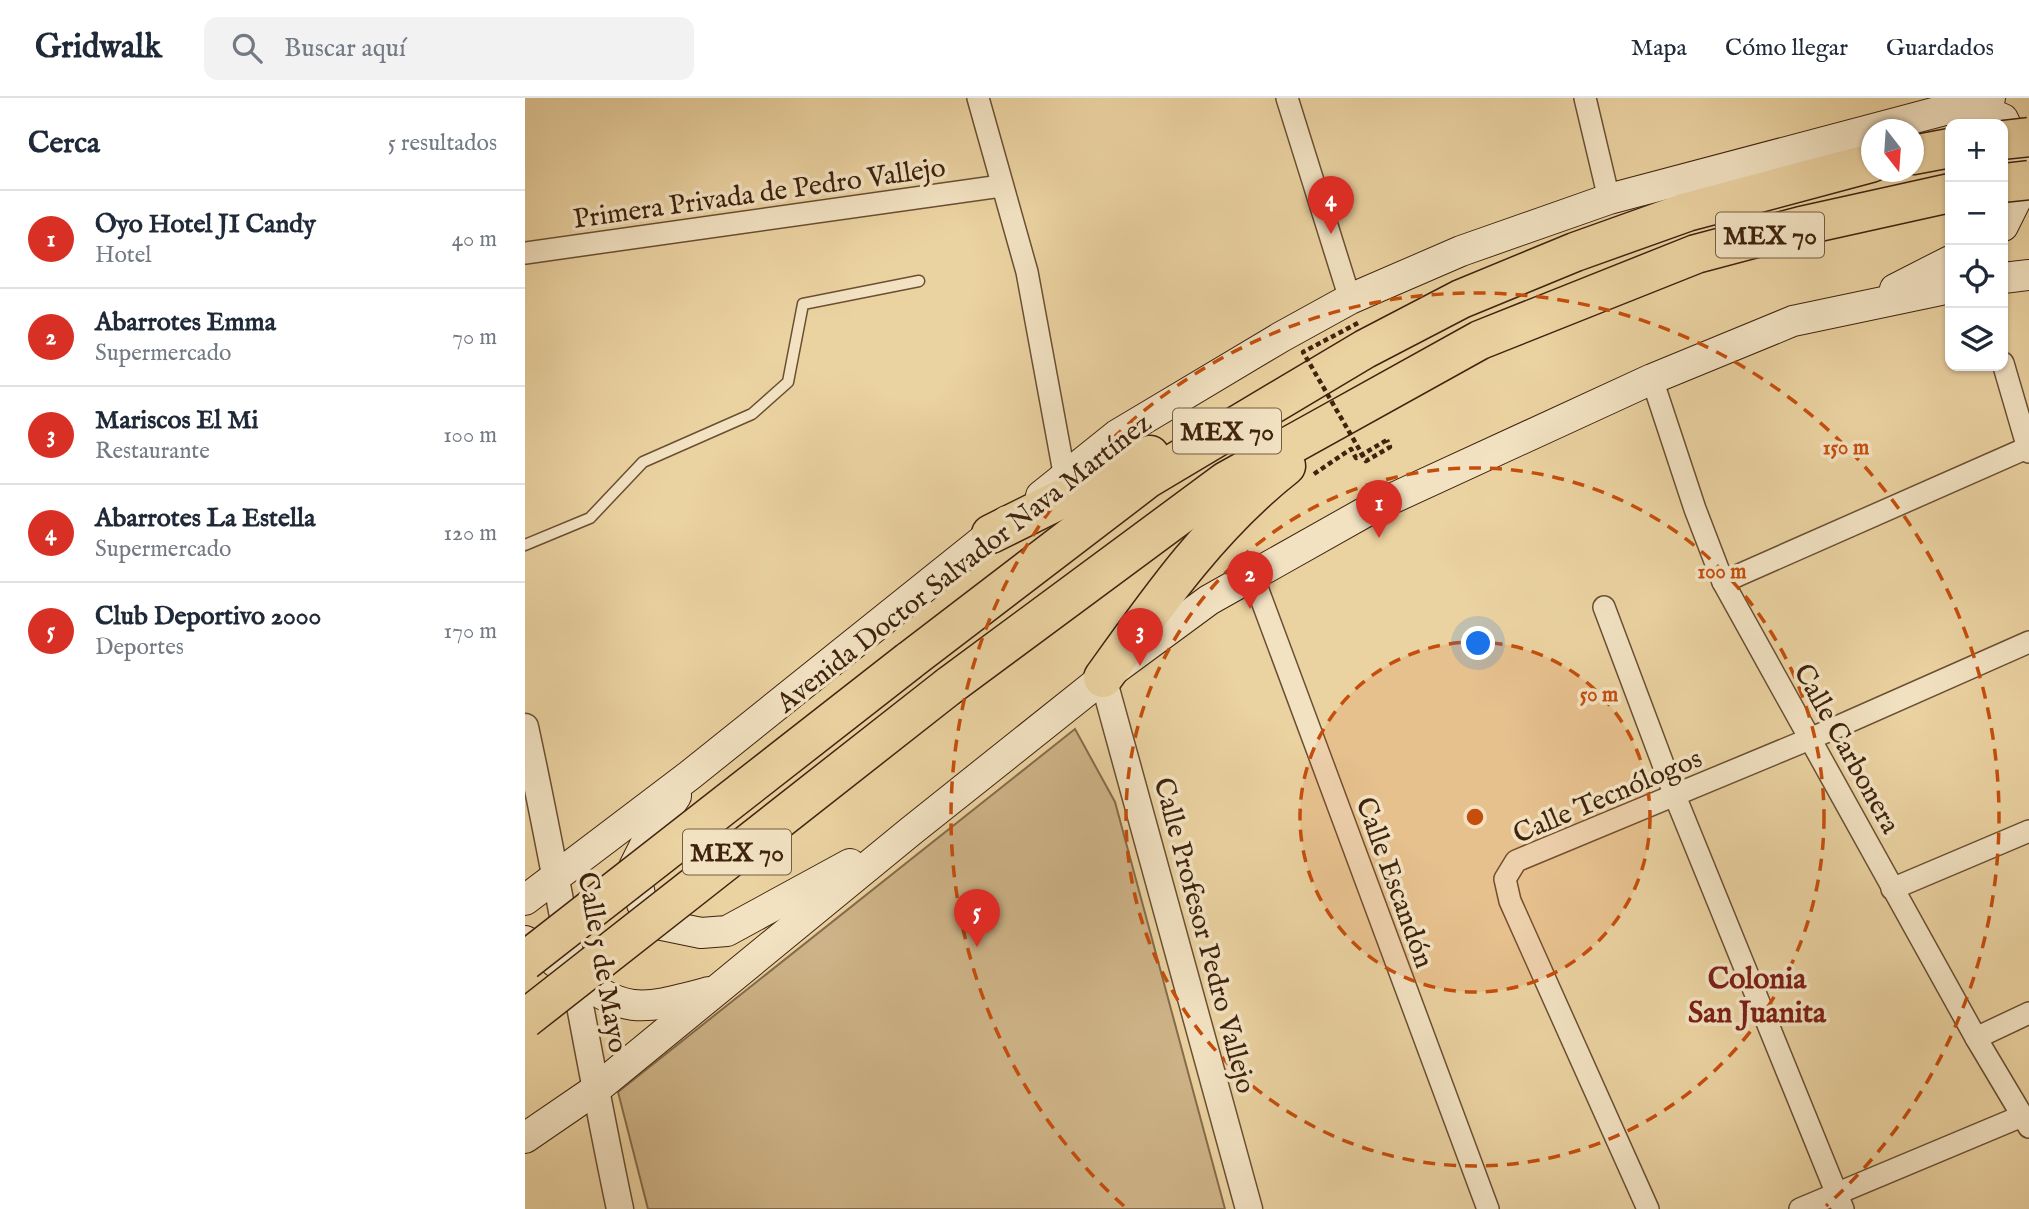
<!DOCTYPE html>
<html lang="es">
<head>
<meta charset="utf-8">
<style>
	:root { --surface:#fff; --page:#f2f2f3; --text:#1f2937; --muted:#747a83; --line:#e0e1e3; --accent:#d93025 }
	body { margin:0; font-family:"IM FELL English",serif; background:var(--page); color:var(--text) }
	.controls { position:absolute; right:21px; top:21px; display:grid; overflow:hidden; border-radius:14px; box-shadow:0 2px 5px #0004 }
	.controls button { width:63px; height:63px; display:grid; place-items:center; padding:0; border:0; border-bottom:2px solid var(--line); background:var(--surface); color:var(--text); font:35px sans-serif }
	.compass { position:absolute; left:1336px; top:21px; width:63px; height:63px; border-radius:50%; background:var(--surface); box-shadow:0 2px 5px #0004; rotate:163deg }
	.you { position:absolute; left:954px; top:546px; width:24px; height:24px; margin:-18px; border:5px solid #fff; border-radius:50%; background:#1a73e8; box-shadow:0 0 0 10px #1a73e833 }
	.badge { display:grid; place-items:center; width:46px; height:46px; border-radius:50%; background:var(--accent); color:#fff; font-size:23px; font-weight:700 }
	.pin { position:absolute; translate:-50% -58px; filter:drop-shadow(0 2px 4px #0008) }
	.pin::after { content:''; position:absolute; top:37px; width:24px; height:21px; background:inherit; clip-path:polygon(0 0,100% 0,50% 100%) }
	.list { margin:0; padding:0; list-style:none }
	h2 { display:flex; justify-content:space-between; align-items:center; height:91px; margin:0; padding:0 28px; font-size:30px }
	h2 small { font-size:23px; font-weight:400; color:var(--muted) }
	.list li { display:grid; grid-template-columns:46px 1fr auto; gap:21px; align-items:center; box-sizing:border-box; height:98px; padding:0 28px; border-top:2px solid var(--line) }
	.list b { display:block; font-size:26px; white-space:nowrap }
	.list p { margin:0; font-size:23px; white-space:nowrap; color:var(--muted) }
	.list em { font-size:23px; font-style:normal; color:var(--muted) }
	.icon { flex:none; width:38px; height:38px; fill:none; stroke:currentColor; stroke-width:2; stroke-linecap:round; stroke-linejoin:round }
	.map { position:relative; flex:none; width:1504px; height:1111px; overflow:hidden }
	header { display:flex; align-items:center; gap:42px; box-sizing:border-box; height:98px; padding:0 35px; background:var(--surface); border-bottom:2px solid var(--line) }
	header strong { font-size:33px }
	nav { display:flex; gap:38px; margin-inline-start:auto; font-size:24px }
	.search { width:490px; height:63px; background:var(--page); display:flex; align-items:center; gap:18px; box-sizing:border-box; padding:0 24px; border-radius:14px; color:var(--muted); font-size:26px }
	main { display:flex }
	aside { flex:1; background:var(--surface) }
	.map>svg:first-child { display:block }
	.green { fill:#ceb488; stroke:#866c4b; stroke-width:2 }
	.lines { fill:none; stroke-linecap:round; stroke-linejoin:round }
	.service-casing { stroke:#6a4f33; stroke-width:13 }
	.minor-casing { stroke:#6a4f33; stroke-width:24 }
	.tertiary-casing { stroke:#6a4f33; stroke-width:29 }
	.secondary-casing { stroke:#3f230e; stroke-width:32 }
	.motorway-casing { stroke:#3f230e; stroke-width:41 }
	.path { stroke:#3f230e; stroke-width:4.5; stroke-dasharray:5 3.5; stroke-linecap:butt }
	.service { stroke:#f2e2c2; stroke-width:10 }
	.minor { stroke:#f2e2c2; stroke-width:21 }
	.tertiary { stroke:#f2e2c2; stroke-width:26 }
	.secondary { stroke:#f2e2c2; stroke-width:30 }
	.motorway { stroke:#ebd2a1; stroke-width:38 }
	.motorway-bridge-casing { stroke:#3f230e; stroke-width:41; stroke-linecap:butt }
	.path-bridge { stroke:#3f230e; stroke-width:4.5; stroke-dasharray:5 3.5; stroke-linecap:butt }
	.motorway-bridge { stroke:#ebd2a1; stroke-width:38 }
	.ring { fill:none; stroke:#c64e0c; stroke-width:3.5; stroke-dasharray:12 9 }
	.labels { text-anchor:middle; stroke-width:7; stroke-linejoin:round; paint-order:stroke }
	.shield { fill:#f2e2c2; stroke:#755c44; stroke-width:2 }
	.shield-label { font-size:26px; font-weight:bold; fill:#3f230e }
	.street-label { font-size:28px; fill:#3f230e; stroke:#f2e2c2 }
	.neighbourhood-label { font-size:30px; font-weight:bold; fill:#7a1f14; stroke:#f2e2c2 }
	.centre { fill:#c64e0c; stroke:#f2e2c2; stroke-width:3.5 }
	.ring-label { font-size:21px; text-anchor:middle; font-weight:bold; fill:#c64e0c; stroke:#f2e2c2; stroke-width:7; stroke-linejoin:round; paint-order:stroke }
</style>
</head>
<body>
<header>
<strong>Gridwalk</strong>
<div class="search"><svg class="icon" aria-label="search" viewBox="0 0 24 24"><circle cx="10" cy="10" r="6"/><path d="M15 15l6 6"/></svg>Buscar aquí</div>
<nav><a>Mapa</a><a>Cómo llegar</a><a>Guardados</a></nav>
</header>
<main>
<aside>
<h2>Cerca<small>5 resultados</small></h2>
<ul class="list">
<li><span class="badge">1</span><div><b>Oyo Hotel JI Candy</b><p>Hotel</p></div><em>40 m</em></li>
<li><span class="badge">2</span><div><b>Abarrotes Emma</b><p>Supermercado</p></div><em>70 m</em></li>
<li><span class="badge">3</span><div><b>Mariscos El Mi</b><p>Restaurante</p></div><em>100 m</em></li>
<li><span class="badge">4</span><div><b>Abarrotes La Estella</b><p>Supermercado</p></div><em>120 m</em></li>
<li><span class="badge">5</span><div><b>Club Deportivo 2000</b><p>Deportes</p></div><em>170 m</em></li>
</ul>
</aside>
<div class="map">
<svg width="1504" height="1111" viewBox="0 0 1504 1111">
	<rect width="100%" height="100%" fill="#ebd2a1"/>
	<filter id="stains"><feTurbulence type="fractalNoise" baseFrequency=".00286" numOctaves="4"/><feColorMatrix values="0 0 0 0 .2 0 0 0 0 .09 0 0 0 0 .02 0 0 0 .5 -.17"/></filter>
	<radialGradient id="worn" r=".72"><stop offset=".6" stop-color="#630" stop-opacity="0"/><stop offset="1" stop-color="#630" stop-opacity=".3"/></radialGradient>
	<path class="green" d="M 550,631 L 590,704 L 700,1111 L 123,1111 L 93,994 Z"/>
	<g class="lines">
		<g class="service-casing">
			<path id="service" d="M 0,447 L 65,420 L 118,364 L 227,316 L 263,284 L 278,206 L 394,183"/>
		</g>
		<g class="minor-casing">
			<g id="minor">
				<path d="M 453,0 L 502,174 L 540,380"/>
				<path d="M 762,0 L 825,201"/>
				<path d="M 1060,0 L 1084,101"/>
				<path d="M 0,155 L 476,88"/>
				<path d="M 1478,265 L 1504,354"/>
				<path d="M 1127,281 L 1170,411 L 1198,484 L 1451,940 L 1504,1029"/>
				<path d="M 727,476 L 963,1111"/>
				<path d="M 1198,484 L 1504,349"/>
				<path d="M 1079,509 L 1150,698 L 1318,1111"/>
				<path d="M 1367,791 L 1504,733"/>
				<path d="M 1451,940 L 1504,915"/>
				<path d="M 1123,1111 L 985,803 L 980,781 L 991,763 L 1287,640 L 1504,544"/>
				<path d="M 1275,1111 L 1497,1018"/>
			</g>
		</g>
		<g class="tertiary-casing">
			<g id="tertiary">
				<path d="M 578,580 L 724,1111"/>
				<path d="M 0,629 C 35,789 61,951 95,1111"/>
			</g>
		</g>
		<g class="secondary-casing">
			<g id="secondary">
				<path d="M 1436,21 L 1469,17 L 1478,21 L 1497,60 L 1492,100 L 1478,128"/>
				<path d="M 1478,180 L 1504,177"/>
				<path d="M 1370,191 L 1425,163"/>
				<path d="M 516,398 L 592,337 L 756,239 L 825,201 L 936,153 L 1084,101 L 1465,0"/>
				<path d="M 151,698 L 124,739 L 109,769 L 117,806 L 123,817 L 137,827 L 176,835 L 202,833 L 325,766"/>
				<path d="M 0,802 L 165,677 L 482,423"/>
				<path d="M 0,843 C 14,849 27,862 40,871 C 101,917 113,913 184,894"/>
				<path d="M 0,1040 L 70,992 L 386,733 L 578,580 L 684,502 L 851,408 L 1127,281 L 1268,223 L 1425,190"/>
			</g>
		</g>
		<g class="motorway-casing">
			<g id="motorway">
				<path d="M 1388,57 L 1425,50"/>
				<path d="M 466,436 L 625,357"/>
				<path d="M 384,563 L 622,381 L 840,251 L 936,201 L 1050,154 L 1162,114 L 1346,65"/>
				<path d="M 578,580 C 633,503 686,427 761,368"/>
				<path d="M 424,588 L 701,383 L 955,242 L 1171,156 L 1276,128 L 1425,95"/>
			</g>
		</g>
		<path class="path" d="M 789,376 L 826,351 L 831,360 L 862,342"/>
		<use href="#service" class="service"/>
		<use href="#minor" class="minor"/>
		<use href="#tertiary" class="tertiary"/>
		<use href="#secondary" class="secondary"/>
		<use href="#motorway" class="motorway"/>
		<g class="motorway-bridge-casing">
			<g id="motorway-bridge">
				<path d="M 1478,42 L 1504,39"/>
				<path d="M 1478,85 L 1504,82"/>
				<path d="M 0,863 L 384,563"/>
				<path d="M 0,921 L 424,588"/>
			</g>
		</g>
		<path class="path-bridge" d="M 833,225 L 778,254 L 841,363 L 865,349 L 862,342"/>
		<use href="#motorway-bridge" class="motorway-bridge"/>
	</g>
	<circle cx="950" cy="719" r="175" fill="#c64e0c" fill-opacity=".12"/>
	<g class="ring">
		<circle cx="950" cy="719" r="175"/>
		<circle cx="950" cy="719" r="349"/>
		<path d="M599 1108A524 524 0 1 1 1301 1108"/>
	</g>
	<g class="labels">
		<g class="shield">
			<rect x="1191" y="114.5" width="108" height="45" rx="5"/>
			<rect x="648" y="310.5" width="108" height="45" rx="5"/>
			<rect x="158" y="731.5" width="108" height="45" rx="5"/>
		</g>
		<g class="shield-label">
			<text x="1245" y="146">MEX 70</text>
			<text x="702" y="342">MEX 70</text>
			<text x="212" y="763">MEX 70</text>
		</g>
		<g class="street-label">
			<text transform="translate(234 94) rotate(-8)" y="10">Primera Privada de Pedro Vallejo</text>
			<text transform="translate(438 464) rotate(-38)" y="10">Avenida Doctor Salvador Nava Martínez</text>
			<text transform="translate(1323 650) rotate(61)" y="10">Calle Carbonera</text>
			<text transform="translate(1082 697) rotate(-23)" y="10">Calle Tecnólogos</text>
			<text transform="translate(871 784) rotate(70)" y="10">Calle Escandón</text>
			<text transform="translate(681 837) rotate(75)" y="10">Calle Profesor Pedro Vallejo</text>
			<text transform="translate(79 864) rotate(80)" y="10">Calle 5 de Mayo</text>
		</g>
		<g class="neighbourhood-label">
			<text x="1232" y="890">Colonia<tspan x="1232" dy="34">San Juanita</tspan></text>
		</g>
	</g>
	<circle cx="950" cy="719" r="10" class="centre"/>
	<g class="ring-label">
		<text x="1321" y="356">150 m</text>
		<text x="1197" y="480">100 m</text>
		<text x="1074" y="603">50 m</text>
	</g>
	<rect width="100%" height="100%" filter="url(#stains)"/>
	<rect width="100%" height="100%" fill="url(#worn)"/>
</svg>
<div class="controls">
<button>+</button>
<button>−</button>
<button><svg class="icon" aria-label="locate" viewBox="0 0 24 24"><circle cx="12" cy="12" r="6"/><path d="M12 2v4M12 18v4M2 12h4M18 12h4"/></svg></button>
<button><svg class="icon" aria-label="layers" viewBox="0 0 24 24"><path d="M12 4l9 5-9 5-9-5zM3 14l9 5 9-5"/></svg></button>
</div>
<svg class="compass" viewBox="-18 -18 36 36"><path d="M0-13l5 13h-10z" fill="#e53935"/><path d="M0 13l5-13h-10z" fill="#747a83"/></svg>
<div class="you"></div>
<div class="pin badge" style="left:854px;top:440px">1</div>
<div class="pin badge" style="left:725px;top:511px">2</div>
<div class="pin badge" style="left:615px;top:568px">3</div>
<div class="pin badge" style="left:806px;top:136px">4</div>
<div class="pin badge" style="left:452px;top:849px">5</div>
</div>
</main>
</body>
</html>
